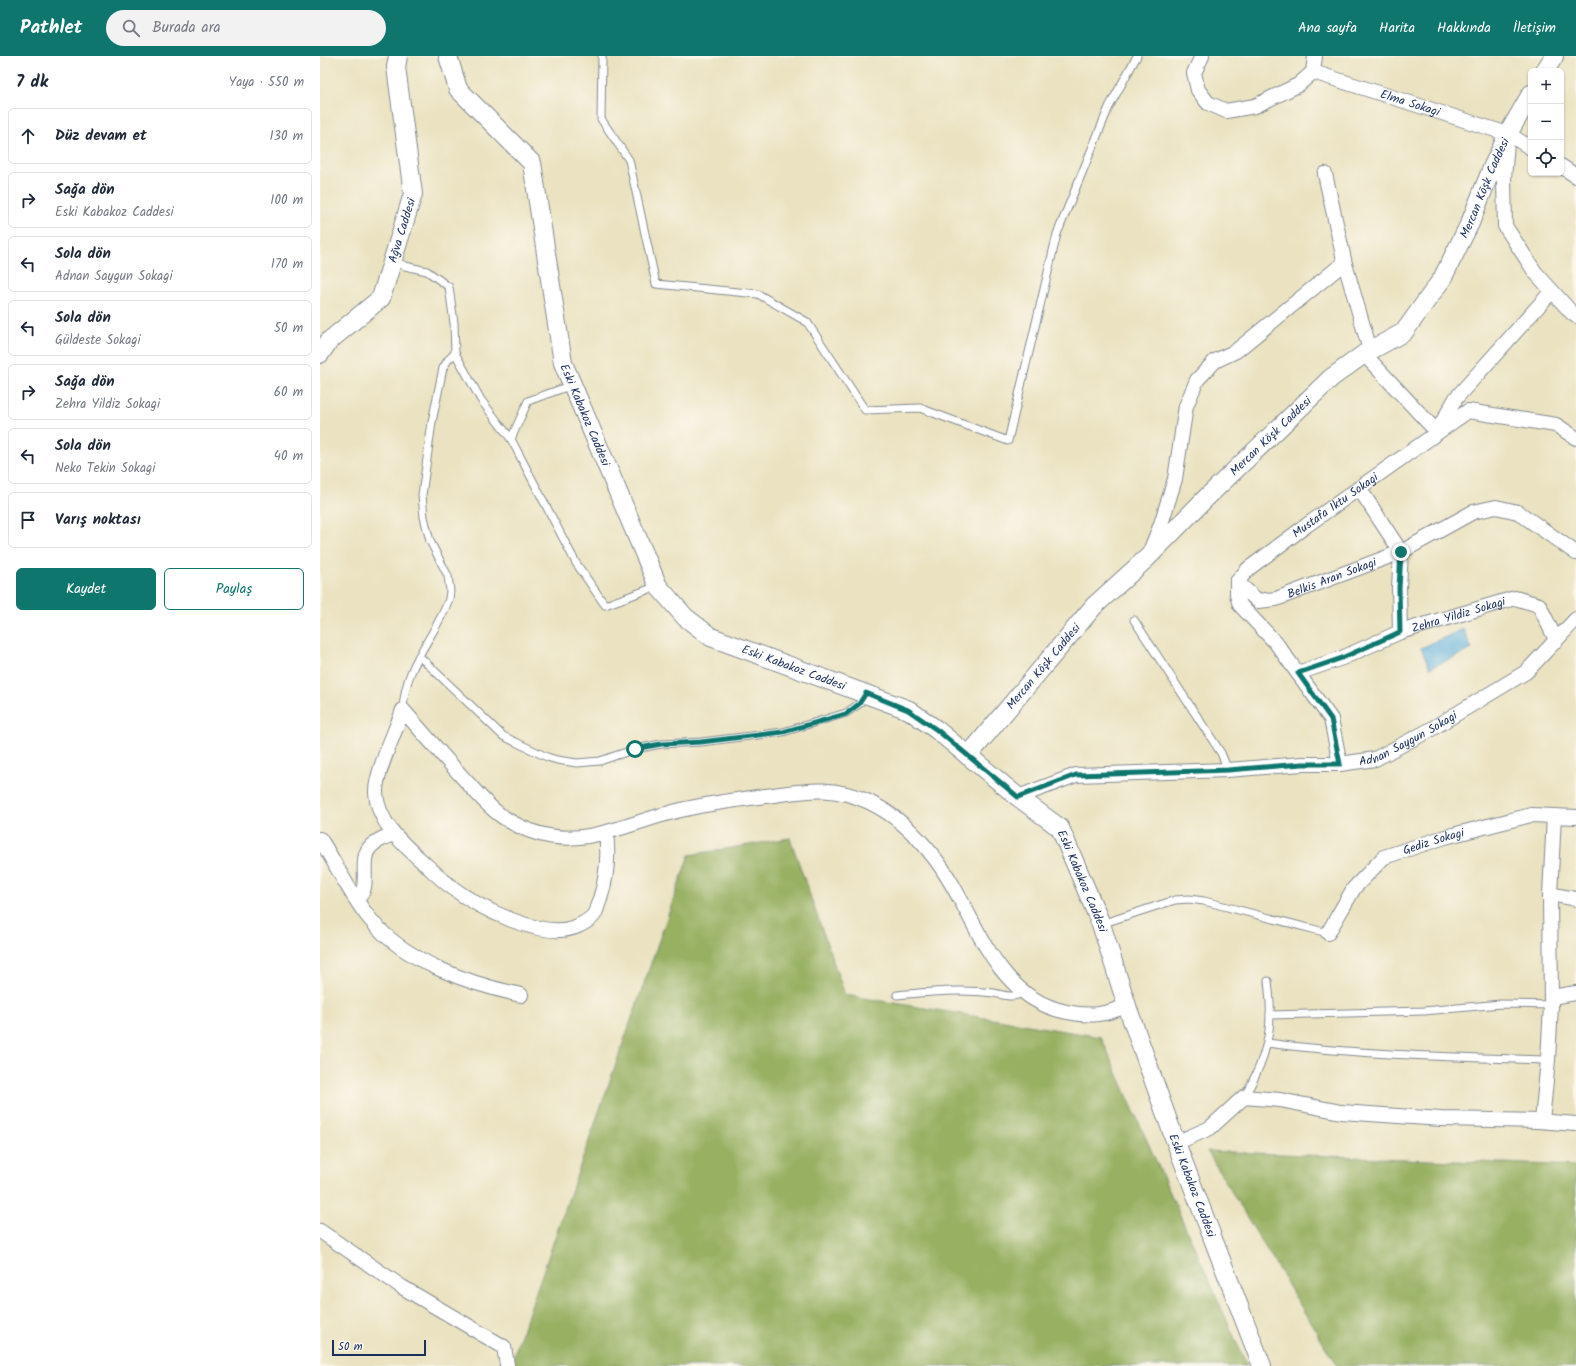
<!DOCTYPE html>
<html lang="tr">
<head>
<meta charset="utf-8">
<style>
	:root { --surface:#fff; --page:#f2f2f3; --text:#1f2937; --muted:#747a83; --line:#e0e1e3; --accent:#0f766e }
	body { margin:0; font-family:Kalam,sans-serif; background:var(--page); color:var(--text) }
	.controls { position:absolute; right:12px; top:12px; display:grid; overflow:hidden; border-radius:6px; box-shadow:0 1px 3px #0004 }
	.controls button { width:36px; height:36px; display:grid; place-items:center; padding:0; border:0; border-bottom:1px solid var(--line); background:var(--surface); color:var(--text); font:20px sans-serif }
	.scale { position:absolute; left:12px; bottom:10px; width:94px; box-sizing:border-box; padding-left:4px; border:2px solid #1b2f5e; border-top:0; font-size:11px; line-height:14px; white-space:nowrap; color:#1b2f5e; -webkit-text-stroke:3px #fbf7ec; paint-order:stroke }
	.stop { position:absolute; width:12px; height:12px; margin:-9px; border:3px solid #0f766e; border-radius:50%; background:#fff }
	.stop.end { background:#0f766e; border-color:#fff; box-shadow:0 1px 4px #0008 }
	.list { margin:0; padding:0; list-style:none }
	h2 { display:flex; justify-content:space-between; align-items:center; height:52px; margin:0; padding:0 16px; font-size:17px }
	h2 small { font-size:13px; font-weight:400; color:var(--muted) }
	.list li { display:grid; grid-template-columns:26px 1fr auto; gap:12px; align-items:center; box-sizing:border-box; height:56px; margin:0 8px 8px; padding:0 8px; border:1px solid var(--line); border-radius:6px }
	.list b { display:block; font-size:15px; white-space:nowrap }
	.list p { margin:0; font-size:13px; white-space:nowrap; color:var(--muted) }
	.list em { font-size:13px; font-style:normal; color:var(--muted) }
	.actions { display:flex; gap:8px; padding:12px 16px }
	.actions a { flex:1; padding:9px 0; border:1px solid var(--accent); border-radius:6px; text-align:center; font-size:14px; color:var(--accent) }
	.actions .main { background:var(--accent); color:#fff }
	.icon { flex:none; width:22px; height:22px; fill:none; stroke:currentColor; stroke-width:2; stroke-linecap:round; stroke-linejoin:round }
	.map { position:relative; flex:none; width:1256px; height:1310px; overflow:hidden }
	header { display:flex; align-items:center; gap:24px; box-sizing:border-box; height:56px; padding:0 20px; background:var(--accent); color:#fff }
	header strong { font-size:19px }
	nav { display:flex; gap:22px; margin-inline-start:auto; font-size:14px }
	.search { width:280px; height:36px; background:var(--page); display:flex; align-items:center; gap:10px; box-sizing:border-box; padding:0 14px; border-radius:22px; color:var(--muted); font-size:15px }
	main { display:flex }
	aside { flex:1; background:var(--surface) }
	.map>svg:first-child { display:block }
	.forest { fill:#97b062; stroke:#597060 }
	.water { fill:#62b0dc; stroke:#3e709d }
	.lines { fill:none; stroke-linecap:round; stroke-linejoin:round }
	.service-casing { stroke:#82888f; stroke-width:9 }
	.minor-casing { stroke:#82888f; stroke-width:16 }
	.tertiary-casing { stroke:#82888f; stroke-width:20 }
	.service { stroke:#fff; stroke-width:7 }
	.minor { stroke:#fff; stroke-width:14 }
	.tertiary { stroke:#fff; stroke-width:18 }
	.route { stroke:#0f766e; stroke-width:5 }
	.labels { text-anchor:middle; stroke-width:3; stroke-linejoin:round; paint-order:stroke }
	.street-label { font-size:12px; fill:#1b2f5e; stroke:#fbf7ec }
</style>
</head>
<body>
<header>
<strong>Pathlet</strong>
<div class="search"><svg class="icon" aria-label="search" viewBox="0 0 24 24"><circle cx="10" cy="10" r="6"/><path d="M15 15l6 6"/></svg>Burada ara</div>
<nav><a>Ana sayfa</a><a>Harita</a><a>Hakkında</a><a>İletişim</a></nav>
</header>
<main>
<aside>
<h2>7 dk<small>Yaya · 550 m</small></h2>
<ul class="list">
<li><svg class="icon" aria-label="ahead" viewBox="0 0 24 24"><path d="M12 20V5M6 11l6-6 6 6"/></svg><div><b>Düz devam et</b></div><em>130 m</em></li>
<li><svg class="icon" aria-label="right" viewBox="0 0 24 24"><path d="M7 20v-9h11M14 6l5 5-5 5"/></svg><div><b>Sağa dön</b><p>Eski Kabakoz Caddesi</p></div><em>100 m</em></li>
<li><svg class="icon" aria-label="left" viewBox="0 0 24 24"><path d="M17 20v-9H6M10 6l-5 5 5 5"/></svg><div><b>Sola dön</b><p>Adnan Saygun Sokagi</p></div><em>170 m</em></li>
<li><svg class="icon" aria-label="left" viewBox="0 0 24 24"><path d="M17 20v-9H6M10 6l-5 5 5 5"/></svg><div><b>Sola dön</b><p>Güldeste Sokagi</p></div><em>50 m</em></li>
<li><svg class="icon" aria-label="right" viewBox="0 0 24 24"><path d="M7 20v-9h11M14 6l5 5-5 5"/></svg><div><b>Sağa dön</b><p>Zehra Yildiz Sokagi</p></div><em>60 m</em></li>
<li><svg class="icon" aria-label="left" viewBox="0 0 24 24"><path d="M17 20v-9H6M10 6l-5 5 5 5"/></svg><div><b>Sola dön</b><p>Neko Tekin Sokagi</p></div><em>40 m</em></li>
<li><svg class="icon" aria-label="arrive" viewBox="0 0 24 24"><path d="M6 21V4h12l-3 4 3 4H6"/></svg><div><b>Varış noktası</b></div></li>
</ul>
<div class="actions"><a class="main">Kaydet</a><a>Paylaş</a></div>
</aside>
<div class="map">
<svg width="1256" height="1310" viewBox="0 0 1256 1310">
	<rect width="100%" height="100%" fill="#fbf7ec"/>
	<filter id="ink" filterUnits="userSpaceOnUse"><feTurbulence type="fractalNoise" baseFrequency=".025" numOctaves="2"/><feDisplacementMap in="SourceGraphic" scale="8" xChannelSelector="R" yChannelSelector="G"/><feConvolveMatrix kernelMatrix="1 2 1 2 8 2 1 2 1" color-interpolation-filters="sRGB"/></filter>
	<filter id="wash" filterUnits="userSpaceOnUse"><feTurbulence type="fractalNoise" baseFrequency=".012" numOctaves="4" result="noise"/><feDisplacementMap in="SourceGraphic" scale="16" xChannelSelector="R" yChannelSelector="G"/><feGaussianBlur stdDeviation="0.9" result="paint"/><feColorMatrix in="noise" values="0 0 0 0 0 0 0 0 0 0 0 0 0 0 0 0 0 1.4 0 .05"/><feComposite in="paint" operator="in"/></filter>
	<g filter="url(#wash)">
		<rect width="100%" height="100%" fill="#eae2c0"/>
		<g class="forest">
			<path d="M 470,782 L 525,939 L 781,981 L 927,1310 L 190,1310 L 369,799 Z"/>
			<path d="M 887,1095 L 1256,1110 L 1256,1310 L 1017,1310 Z"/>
		</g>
		<path class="water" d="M 1143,573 L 1152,593 L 1110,612 L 1101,592 Z"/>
	</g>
	<g filter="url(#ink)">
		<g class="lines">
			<g class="service-casing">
				<g id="service">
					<path d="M 282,0 L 281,63 L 309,104 L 336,228 L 438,238 L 487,266 L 545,354 L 600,352 L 688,385 L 737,178 L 789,51 L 817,0"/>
					<path d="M 73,204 L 85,210 L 107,215 L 129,231 L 134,267 L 135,297 L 161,344 L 191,383 L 256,507 L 285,549 L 338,530"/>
					<path d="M 191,383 L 208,345 L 252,329"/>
					<path d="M 814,564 L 901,697 L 908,714"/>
					<path d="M 99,600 L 183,680 L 227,701 L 237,704 L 257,707 L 280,705 L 315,693 L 341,688 L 381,686 L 463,676 L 526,657 L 539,648 L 545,639"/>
					<path d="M 83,654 C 85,606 114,584 129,543 L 130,535 L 128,520 L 110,485 L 104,461 L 102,439 L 112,366 L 123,312 L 128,304 L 135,297"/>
					<path d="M 781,868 L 855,844 L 869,843 L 884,845 L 1008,877"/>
					<path d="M 577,939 C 610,936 641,933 674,937 C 684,939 694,943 703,936"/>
					<path d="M 950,959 L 1104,955 L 1181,948 L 1231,949"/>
					<path d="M 947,987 C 1040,999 1135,1001 1228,1004"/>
					<path d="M 924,1041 C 939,1016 950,989 950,959 C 951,948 949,936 948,925"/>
				</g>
			</g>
			<g class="minor-casing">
				<g id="minor">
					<path d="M 882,0 L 874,17 L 878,34 L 888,47 L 906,55 L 935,50 L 978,29 L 993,16 L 995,0"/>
					<path id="s1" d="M 993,16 L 1188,78 L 1211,92"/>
					<path d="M 1187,86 L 1184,123 L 1185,170 L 1215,216 L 1251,256 L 1256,260"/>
					<path d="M 1241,110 L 1256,120"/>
					<path d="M 1025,208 L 1050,294"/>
					<path d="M 1044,298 L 1117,376 L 1136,342 L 1232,235"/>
					<path d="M 1039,432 L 1081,496 L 1079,532 L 1080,576"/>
					<path d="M 829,498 L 841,468 L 855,423 L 866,350 L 877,324 L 895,305 L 916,295 L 1019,211 L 1025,208 L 1005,118"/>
					<path id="s2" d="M 917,526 L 928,513 L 987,469 L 1148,355 L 1236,369 L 1256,382"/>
					<path id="s3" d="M 917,526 L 938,545 L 956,543 L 1081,496 L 1153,456 L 1176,451 L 1198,456 L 1256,497"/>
					<path d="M 917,526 L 917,539 L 920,549 L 956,587 L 1011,663 L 1020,708"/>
					<path id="s4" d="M 978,617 L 1022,602 L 1080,576 L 1195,542 L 1219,549 L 1236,584"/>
					<path id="s5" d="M 698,741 L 756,719 L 908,714 L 982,708 L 1020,708 L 1055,703 L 1108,675 L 1206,616 L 1256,563"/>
					<path d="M 286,777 C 289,800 287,821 280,843 C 278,847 277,853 275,857 C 272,863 264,867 258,870 C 224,886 157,851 130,830 C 121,823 113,815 105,808 C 84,789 58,768 56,737 C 55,718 76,674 83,654 C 104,678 124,701 145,724 C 157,737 168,751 183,761 C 248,804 296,769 361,754 C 389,747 417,744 445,740 C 485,735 510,728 549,746 C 574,758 596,778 613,800 C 655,852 670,941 747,956 C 769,961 787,959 807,949"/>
					<path d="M 0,783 C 17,809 30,839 50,863 C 85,906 150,928 201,939"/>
					<path d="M 1230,838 L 1256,843"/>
					<path d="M 37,843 C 53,830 37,804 51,790 C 57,784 66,781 73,778"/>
					<path id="s6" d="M 1008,877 L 1034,832 L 1064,801 L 1125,781 L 1211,759 L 1256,761"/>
					<path d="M 1231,941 L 1256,937"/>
					<path d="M 1222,1065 L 1228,1004 L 1231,949 L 1230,838 L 1234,760"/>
					<path d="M 856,1087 L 890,1072 L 924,1041 L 960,1044 L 1021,1056 L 1121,1063 L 1218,1065 L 1256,1068"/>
					<path d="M 0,1175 L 82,1231 L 184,1291 L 187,1309"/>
				</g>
			</g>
			<g class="tertiary-casing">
				<g id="tertiary">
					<path id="s7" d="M 128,0 L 138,33 L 212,107 L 243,307 L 338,530 L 365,561 L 391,581 L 589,654 L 617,674 L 698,741 L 740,772 L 781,868 L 808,953 L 856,1087 L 942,1310"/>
					<path d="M 1225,15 L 1234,0"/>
					<path id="s8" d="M 0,298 L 9,285 L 61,242 L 93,138 L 76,11 L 78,0"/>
					<path id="s9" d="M 648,700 L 774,550 L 827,502 L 886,442 L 1011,322 L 1044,298 L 1084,276 L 1122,223 L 1150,167 L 1172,112 L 1188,78 L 1211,38"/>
				</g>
			</g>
			<use href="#service" class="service"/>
			<use href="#minor" class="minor"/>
			<use href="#tertiary" class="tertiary"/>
		</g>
	</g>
	<g class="lines" filter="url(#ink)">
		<path class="route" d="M 315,693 L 341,688 L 381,686 L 463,676 L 526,658 L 539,648 L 546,637 L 588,654 L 617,674 L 698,741 L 756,719 L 822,717 L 908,714 L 982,708 L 1020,708 L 1011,663 L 978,617 L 1022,602 L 1080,576 L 1079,532 L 1081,496"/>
	</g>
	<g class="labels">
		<g class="street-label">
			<text dy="4" stroke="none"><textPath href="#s1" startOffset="102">Elma Sokagi</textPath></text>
			<text dy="4" stroke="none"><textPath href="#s9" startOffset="777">Mercan Köşk Caddesi</textPath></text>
			<text dy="4" stroke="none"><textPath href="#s8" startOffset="154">Ağva Caddesi</textPath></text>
			<text dy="4" stroke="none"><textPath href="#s7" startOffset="398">Eski Kabakoz Caddesi</textPath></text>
			<text dy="4" stroke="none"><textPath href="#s9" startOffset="441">Mercan Köşk Caddesi</textPath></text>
			<text dy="4" stroke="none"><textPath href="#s2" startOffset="125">Mustafa Iktu Sokagi</textPath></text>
			<text dy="4" stroke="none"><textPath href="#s3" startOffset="106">Belkis Aran Sokagi</textPath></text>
			<text dy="4" stroke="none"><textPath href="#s4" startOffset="171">Zehra Yildiz Sokagi</textPath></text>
			<text dy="4" stroke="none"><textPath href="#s9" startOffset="117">Mercan Köşk Caddesi</textPath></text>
			<text dy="4" stroke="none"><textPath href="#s7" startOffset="746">Eski Kabakoz Caddesi</textPath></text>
			<text dy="4" stroke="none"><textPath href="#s5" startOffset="400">Adnan Saygun Sokagi</textPath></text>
			<text dy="4" stroke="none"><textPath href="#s6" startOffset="147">Gediz Sokagi</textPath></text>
			<text dy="4" stroke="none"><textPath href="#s7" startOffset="1118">Eski Kabakoz Caddesi</textPath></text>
			<text dy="4" stroke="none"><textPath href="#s7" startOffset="1442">Eski Kabakoz Caddesi</textPath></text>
		</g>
	</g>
</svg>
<div class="controls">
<button>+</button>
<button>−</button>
<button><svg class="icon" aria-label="locate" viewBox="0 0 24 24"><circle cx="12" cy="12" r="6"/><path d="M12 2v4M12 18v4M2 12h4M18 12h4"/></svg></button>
</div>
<div class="scale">50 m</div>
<div class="stop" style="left:315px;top:693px"></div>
<div class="stop end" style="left:1081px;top:496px"></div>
</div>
</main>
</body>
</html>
